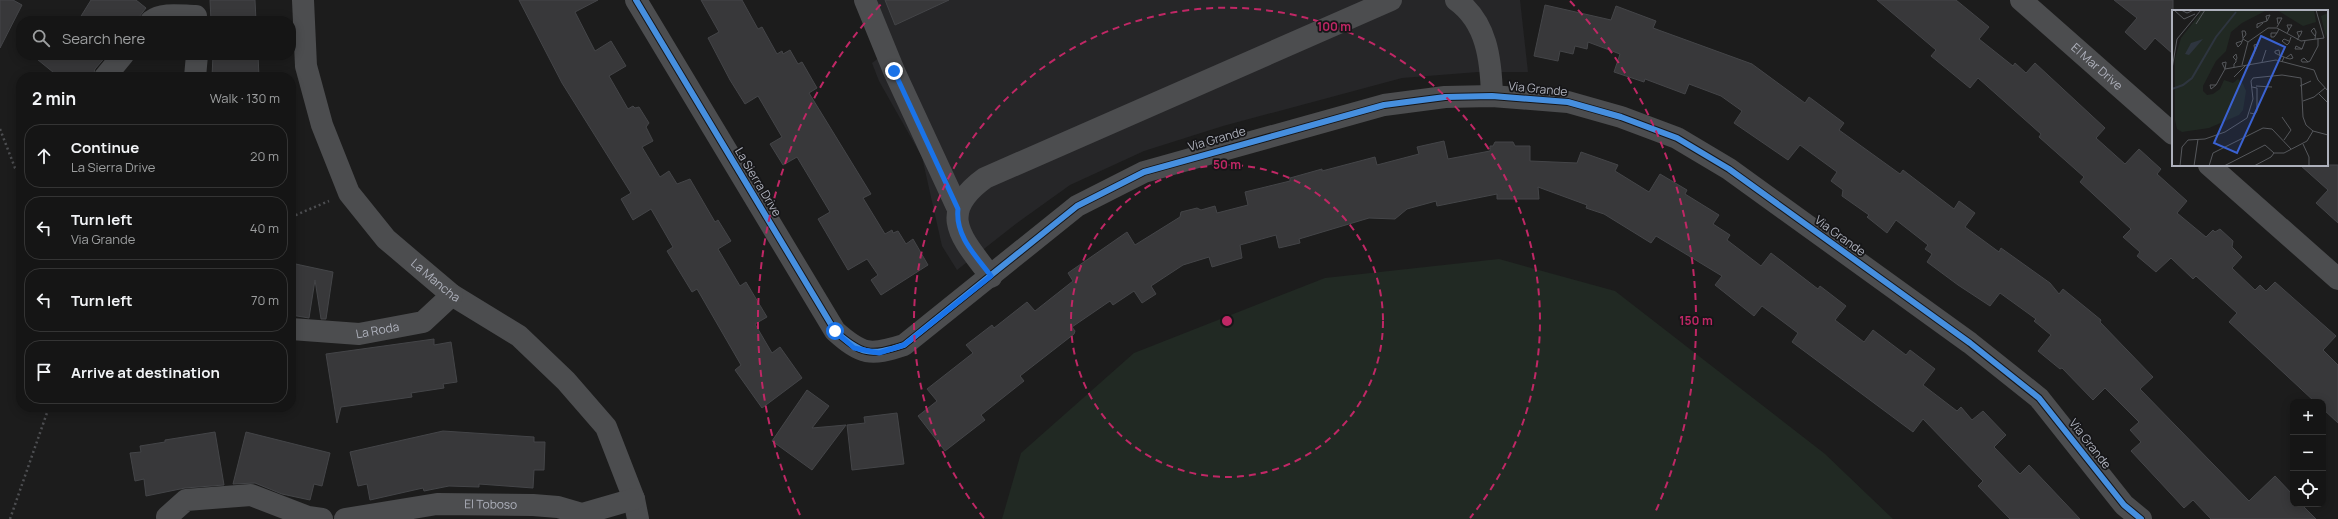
<!DOCTYPE html>
<html lang="en">
<head>
<meta charset="utf-8">
<style>
	:root { --surface:#151515; --page:#222; --text:#f1f3f6; --muted:#9d9fa0; --line:#343434 }
	body { margin:0; font-family:Manrope,sans-serif; background:var(--page); color:var(--text) }
	.controls { position:absolute; right:12px; bottom:12px; display:grid; overflow:hidden; border-radius:8px; box-shadow:0 2px 10px #0003 }
	.controls button { width:36px; height:36px; display:grid; place-items:center; padding:0; border:0; border-bottom:1px solid var(--line); background:var(--surface); color:var(--text); font:20px sans-serif }
	.stop { position:absolute; width:12px; height:12px; margin:-9px; border:3px solid #1a73e8; border-radius:50%; background:#fff }
	.stop.end { background:#1a73e8; border-color:#fff; box-shadow:0 1px 4px #0008 }
	.list { margin:0; padding:0; list-style:none }
	h2 { display:flex; justify-content:space-between; align-items:center; height:52px; margin:0; padding:0 16px; font-size:17px }
	h2 small { font-size:13px; font-weight:400; color:var(--muted) }
	.list li { display:grid; grid-template-columns:26px 1fr auto; gap:12px; align-items:center; box-sizing:border-box; height:64px; margin:0 8px 8px; padding:0 8px; border:1px solid var(--line); border-radius:16px }
	.list b { display:block; font-size:15px; white-space:nowrap }
	.list p { margin:0; font-size:13px; white-space:nowrap; color:var(--muted) }
	.list em { font-size:13px; font-style:normal; color:var(--muted) }
	.icon { flex:none; width:22px; height:22px; fill:none; stroke:currentColor; stroke-width:2; stroke-linecap:round; stroke-linejoin:round }
	.map { position:relative; flex:none; width:2338px; height:519px; overflow:hidden }
	.search { position:absolute; background:var(--surface); box-shadow:0 2px 10px #0003; left:16px; top:16px; width:280px; height:44px; display:flex; align-items:center; gap:10px; box-sizing:border-box; padding:0 14px; border-radius:16px; color:var(--muted); font-size:15px }
	.panel { position:absolute; background:var(--surface); box-shadow:0 2px 10px #0003; left:16px; top:72px; width:280px; height:340px; border-radius:16px }
	.map>svg:first-child { display:block }
	.built { fill:#262628 }
	.green { fill:#212923 }
	.building { fill:#38383a; stroke:#444548 }
	.lines { fill:none; stroke-linecap:round; stroke-linejoin:round }
	.path { stroke:#4d4e51; stroke-width:2.5; stroke-dasharray:2 3; stroke-linecap:butt }
	.minor { stroke:#4c4d4f; stroke-width:22 }
	.cycleway-casing { stroke:#161618; stroke-width:8 }
	.cycleway { stroke:#468fdf; stroke-width:6 }
	.route { stroke:#1a73e8; stroke-width:5 }
	.ring { fill:none; stroke:#c02765; stroke-width:2; stroke-dasharray:7 5 }
	.labels { text-anchor:middle; stroke-width:3.5; stroke-linejoin:round; paint-order:stroke }
	.street-label { font-size:12px; fill:#aeb1bc; stroke:#161618 }
	.inset-river { fill:none; stroke:#2e353f; stroke-width:2 }
	.inset-road { fill:none; stroke:#56585c; stroke-width:1 }
	.view { fill:#3a62d2; fill-opacity:0.15; stroke:#3a62d2; stroke-width:2 }
	.inset-edge { fill:none; stroke:#aeb1bc; stroke-width:2 }
	.centre { fill:#c02765; stroke:#161618; stroke-width:2 }
	.ring-label { font-size:12px; text-anchor:middle; font-weight:bold; fill:#c02765; stroke:#161618; stroke-width:3.5; stroke-linejoin:round; paint-order:stroke }
</style>
</head>
<body>
<div class="map">
<svg width="2338" height="519" viewBox="0 0 2338 519">
	<rect width="100%" height="100%" fill="#1c1c1c"/>
	<path class="built" d="M 857,0 L 1520,0 L 1528,72 L 1478,72 L 1402,78 L 1223,126 L 1144,151 L 1070,185 L 1017,223 L 957,270 L 942,246 L 922,157 L 879,81 L 872,63 L 880,57 Z"/>
	<path class="green" d="M 1499,259 L 1615,291 L 1825,454 L 1893,519 L 1002,519 L 1021,453 L 1134,353 L 1325,278 Z"/>
	<g class="building">
		<path d="M 0,0 L 13,0 L 22,5 L 0,48 Z"/>
		<path d="M 91,0 L 136,0 L 146,8 L 136,21 L 78,21 Z"/>
		<path d="M 210,0 L 255,0 L 256,21 L 211,21 Z"/>
		<path d="M 519,0 L 598,0 L 575,12 L 595,51 L 611,41 L 626,66 L 609,76 L 628,109 L 633,106 L 635,108 L 639,107 L 649,123 L 646,127 L 653,141 L 642,147 L 660,177 L 669,171 L 677,184 L 690,179 L 715,222 L 718,220 L 731,241 L 718,249 L 740,286 L 746,282 L 767,317 L 755,324 L 772,353 L 780,347 L 802,378 L 762,408 L 735,370 L 741,365 L 697,289 L 692,292 L 667,251 L 673,247 L 651,209 L 633,220 L 621,199 L 631,193 L 562,83 Z"/>
		<path d="M 701,0 L 742,0 L 758,29 L 762,27 L 777,54 L 782,51 L 783,54 L 790,50 L 798,64 L 802,62 L 817,88 L 809,93 L 871,194 L 863,198 L 885,234 L 892,230 L 893,233 L 898,231 L 906,244 L 913,239 L 928,265 L 881,295 L 871,280 L 878,275 L 867,259 L 848,270 L 818,219 L 830,212 L 797,157 L 783,165 L 770,144 L 782,137 L 758,96 L 745,104 L 730,80 L 708,38 L 719,32 Z"/>
		<path d="M 885,0 L 949,0 L 895,25 Z"/>
		<path d="M 1877,0 L 1956,0 L 1989,27 L 1979,39 L 2013,66 L 2015,63 L 2026,73 L 2035,63 L 2105,128 L 2096,138 L 2125,164 L 2139,149 L 2161,169 L 2157,174 L 2187,201 L 2177,213 L 2206,237 L 2213,230 L 2215,232 L 2220,229 L 2233,241 L 2232,247 L 2242,257 L 2232,268 L 2255,290 L 2260,285 L 2266,291 L 2275,282 L 2336,336 L 2323,350 L 2338,365 L 2338,423 L 2323,409 L 2323,402 L 2315,402 L 2229,322 L 2237,313 L 2196,276 L 2193,279 L 2171,258 L 2156,272 L 2137,256 L 2140,252 L 2123,237 L 2131,229 L 2080,182 L 2084,177 L 2039,137 L 2041,134 L 1978,78 L 1970,88 L 1931,56 L 1936,50 Z"/>
		<path d="M 2114,0 L 2173,0 L 2173,54 L 2155,38 L 2145,50 L 2125,32 L 2137,18 Z"/>
		<path d="M 1545,5 L 1611,20 L 1616,6 L 1656,21 L 1653,28 L 1752,64 L 1805,103 L 1809,97 L 1844,123 L 1839,130 L 1900,174 L 1903,170 L 1954,209 L 1959,201 L 1975,213 L 1965,227 L 1999,252 L 2001,248 L 2050,283 L 2059,294 L 2063,289 L 2101,320 L 2100,322 L 2153,377 L 2140,389 L 2249,501 L 2275,476 L 2293,495 L 2293,504 L 2301,504 L 2316,519 L 2211,519 L 2193,500 L 2184,508 L 2131,451 L 2141,442 L 2130,430 L 2139,422 L 2105,388 L 2093,400 L 2062,368 L 2060,369 L 2038,351 L 2051,335 L 2034,321 L 2036,319 L 2000,293 L 1990,306 L 1958,285 L 1927,262 L 1932,254 L 1925,249 L 1928,245 L 1896,220 L 1887,233 L 1867,217 L 1869,215 L 1842,196 L 1843,190 L 1831,181 L 1837,172 L 1800,145 L 1788,160 L 1734,123 L 1742,111 L 1721,96 L 1689,84 L 1685,94 L 1645,79 L 1644,82 L 1614,72 L 1620,54 L 1588,42 L 1587,49 L 1575,46 L 1573,54 L 1560,51 L 1558,61 L 1534,56 Z"/>
		<path d="M 32,55 L 107,55 L 95,69 L 93,77 L 59,77 Z"/>
		<path d="M 213,55 L 258,55 L 259,77 L 212,77 Z"/>
		<path d="M 1444,141 L 1448,159 L 1490,151 L 1490,146 L 1493,146 L 1495,142 L 1513,142 L 1515,146 L 1530,146 L 1530,161 L 1577,163 L 1581,152 L 1618,165 L 1615,171 L 1649,192 L 1660,174 L 1687,190 L 1685,194 L 1719,215 L 1713,224 L 1730,235 L 1727,240 L 1761,266 L 1771,253 L 1818,289 L 1820,286 L 1846,306 L 1835,320 L 1864,342 L 1873,330 L 1906,355 L 1910,350 L 1935,369 L 1923,385 L 1957,411 L 1961,407 L 1972,420 L 1983,411 L 2006,435 L 1994,447 L 2020,474 L 2029,465 L 2080,519 L 2010,519 L 1978,486 L 1983,481 L 1923,419 L 1913,432 L 1792,342 L 1798,333 L 1762,306 L 1754,316 L 1715,285 L 1722,276 L 1656,236 L 1651,243 L 1604,214 L 1586,208 L 1587,205 L 1538,187 L 1539,199 L 1497,199 L 1497,194 L 1437,206 L 1436,201 L 1407,209 L 1395,219 L 1369,218 L 1299,239 L 1300,243 L 1279,248 L 1276,235 L 1240,245 L 1242,258 L 1212,267 L 1209,257 L 1183,265 L 1151,286 L 1156,294 L 1142,303 L 1134,291 L 1113,305 L 1110,301 L 1072,327 L 1075,331 L 1074,334 L 1020,376 L 1024,381 L 981,415 L 985,420 L 945,451 L 918,416 L 937,401 L 927,389 L 973,353 L 966,345 L 992,325 L 994,328 L 1027,302 L 1035,311 L 1073,281 L 1068,273 L 1127,232 L 1135,245 L 1180,217 L 1181,212 L 1197,208 L 1201,210 L 1215,206 L 1217,213 L 1248,205 L 1245,192 L 1290,181 L 1290,178 L 1322,169 L 1322,171 L 1375,157 L 1377,165 L 1419,154 L 1417,147 Z"/>
		<path d="M 2300,165 L 2338,165 L 2338,223 L 2316,203 L 2328,190 Z"/>
		<path d="M 291,263 L 333,272 L 326,319 L 321,319 L 315,280 L 309,318 L 291,315 Z"/>
		<path d="M 434,339 L 434,345 L 451,342 L 457,382 L 443,384 L 444,388 L 411,393 L 412,397 L 341,407 L 337,423 L 326,354 Z"/>
		<path d="M 807,390 L 829,406 L 812,428 L 846,425 L 812,470 L 772,441 Z"/>
		<path d="M 897,413 L 904,464 L 852,470 L 847,425 L 865,423 L 864,417 Z"/>
		<path d="M 443,431 L 534,437 L 534,442 L 545,442 L 544,470 L 534,470 L 533,488 L 479,484 L 479,487 L 449,486 L 424,491 L 423,488 L 370,500 L 367,484 L 358,486 L 350,452 Z"/>
		<path d="M 215,432 L 224,485 L 185,488 L 146,496 L 144,479 L 135,481 L 130,453 L 141,452 L 140,446 L 165,442 L 165,440 Z"/>
		<path d="M 246,432 L 330,453 L 322,486 L 314,484 L 310,500 L 282,494 L 255,483 L 233,484 Z"/>
	</g>
	<g class="lines">
		<g class="path">
			<path d="M 0,129 L 15,168 L 21,174"/>
			<path d="M 291,217 L 329,201"/>
			<path d="M 10,519 L 49,407"/>
		</g>
		<g class="minor">
			<path id="s1" d="M 303,0 L 306,66 L 322,125 L 349,193 L 386,239 L 452,295 L 519,336 L 566,381 L 606,427 L 634,499 L 638,519"/>
			<path d="M 636,0 L 835,331 C 862,355 870,356 904,345 L 1077,206 L 1144,172 L 1384,105 L 1445,97 L 1492,96 L 1568,102 L 1621,117 L 1677,138 L 1729,169 L 1970,343 L 2039,398 L 2124,505 L 2141,519"/>
			<path d="M 865,0 L 894,71 L 958,209"/>
			<path d="M 1456,0 C 1487,22 1491,60 1492,96"/>
			<path id="s2" d="M 2021,0 L 2173,134"/>
			<path d="M 151,21 C 163,12 182,16 196,16"/>
			<path d="M 105,77 L 123,55"/>
			<path d="M 195,77 L 197,55"/>
			<path d="M 2209,165 L 2338,279"/>
			<path d="M 991,277 C 963,239 935,214 985,178 L 1391,0"/>
			<path id="s3" d="M 291,329 L 359,334 L 423,322 L 452,295"/>
			<path d="M 168,519 L 167,517 L 186,500 L 251,495 L 308,517 L 322,519"/>
			<path id="s4" d="M 345,519 L 437,504 L 533,505 L 558,507 L 582,514 L 634,499"/>
		</g>
		<g class="cycleway-casing">
			<path id="cycleway" d="M 636,0 L 835,331 C 862,355 870,356 904,345 L 1077,206 L 1144,172 L 1384,105 L 1445,97 L 1492,96 L 1568,102 L 1621,117 L 1677,138 L 1729,169 L 1970,343 L 2039,398 L 2124,505 L 2141,519"/>
		</g>
		<use href="#cycleway" class="cycleway"/>
	</g>
	<g class="lines">
		<path class="route" d="M 835,331 L 854,348 L 879,353 L 904,345 L 991,276 C 976,256 955,236 958,209 L 894,71"/>
	</g>
	<g class="ring">
		<circle cx="1227" cy="321" r="156"/>
		<path d="M984 518A313 313 0 1 1 1470 518"/>
		<path d="M800 515A469 469 0 0 1 884 1M1570 1A469 469 0 0 1 1654 515"/>
	</g>
	<g class="labels">
		<g class="street-label">
			<text dy="4" stroke="none"><textPath href="#s2" startOffset="101">El Mar Drive</textPath></text>
			<text transform="translate(1538 89) rotate(6)" y="4">Via Grande</text>
			<text transform="translate(1217 139) rotate(-16)" y="4">Via Grande</text>
			<text transform="translate(758 182) rotate(59)" y="4">La Sierra Drive</text>
			<text transform="translate(1840 236) rotate(36)" y="4">Via Grande</text>
			<text dy="4" stroke="none"><textPath href="#s1" startOffset="324">La Mancha</textPath></text>
			<text dy="4" stroke="none"><textPath href="#s3" startOffset="87">La Roda</textPath></text>
			<text transform="translate(2090 444) rotate(52)" y="4">Via Grande</text>
			<text dy="4" stroke="none"><textPath href="#s4" startOffset="147">El Toboso</textPath></text>
		</g>
	</g>
	<g transform="translate(2172 10)">
		<rect width="156" height="156" fill="#1c1c1c"/>
		<path d="M 31,0 L 95,0 L 70,13 L 59,22 L 54,41 L 44,51 L 31,76 L 31,81 L 35,85 L 41,84 L 48,79 L 52,70 L 61,73 L 66,69 L 71,74 L 74,81 L 71,100 L 67,105 L 37,118 L 10,122 L 5,119 L 3,110 L 3,48 L 9,28 ZM 105,0 L 142,0 L 144,12 L 131,16 ZM 156,3 L 156,20 L 154,28 L 149,6 Z" fill="#212923"/>
		<path d="M 31,29 L 17,45 L 13,44 L 19,33 Z" fill="#2e353f"/>
		<path class="inset-river" d="M 0,79 L 11,75 L 20,68 L 44,27 L 64,2"/>
		<path class="inset-road" d="M 2,0 L 12,9 L 23,4M 9,0 L 15,3 L 22,0M 91,13 L 85,18 L 85,14 L 95,11 L 98,5 L 94,6 L 95,11M 24,14 L 33,0M 105,17 L 110,8 L 105,8 L 106,14M 105,23 L 99,23 L 99,27 L 102,27 L 105,23 L 107,19M 115,23 L 118,18 L 120,15 L 115,15 L 117,20M 143,26 L 139,21 L 142,18 L 144,22 L 143,29M 71,29 L 71,28 L 73,26 L 74,24 L 73,21 L 70,21 L 71,28M 125,30 L 129,24 L 130,21 L 125,22 L 127,27M 70,31 L 64,33 L 66,37 L 69,34 L 71,29 L 76,32M 117,31 L 112,29 L 110,31 L 115,35 L 117,33 L 119,27M 130,39 L 124,36 L 123,39 L 130,39 L 133,31M 108,46 L 107,40 L 103,41 L 103,43 L 107,45 L 112,47M 54,52 L 54,53 L 53,59 L 50,53 ZM 90,52 L 94,40M 110,52 L 112,47 L 114,48 L 118,49 L 121,48 L 119,44 L 114,48M 136,52 L 132,48 L 129,50 L 130,52 L 136,52 L 138,51 L 146,36 L 146,28M 70,55 L 76,32 L 96,18 L 105,18 L 129,31 L 152,28 L 144,0M 77,56 L 86,34 L 82,35 L 83,41M 62,57 L 62,54 L 64,52 L 64,50 L 65,48 L 64,44 L 61,47 L 64,50M 0,59 L 5,29 L 29,0M 53,59 L 104,50 L 142,60 L 146,70 L 156,81M 62,67 L 74,55M 44,75 L 38,75 L 39,79 L 44,75 L 53,59M 84,76 L 100,77M 128,76 L 139,71M 147,84 L 156,93M 131,91 L 142,87 L 153,78M 78,103 L 83,104 L 85,101 L 85,78 L 80,77M 110,107 L 119,120 L 112,130M 131,134 L 137,147 L 137,156M 8,156 L 10,137 L 16,130 L 33,129 L 53,122 L 75,108 L 81,89 L 79,71 L 81,68 L 110,65 L 129,68 L 131,107 L 134,115 L 141,121 L 156,125M 22,156 L 26,129M 37,156 L 41,143 L 91,118 L 100,119 L 119,139M 52,156 L 93,135 L 102,143 L 112,143 L 135,131 L 141,121M 82,156 L 99,147 L 102,143"/>
		<path class="view" d="M 89,26 L 113,37 L 65,143 L 42,133 Z"/>
		<rect width="156" height="156" class="inset-edge"/>
	</g>
	<circle cx="1227" cy="321" r="6" class="centre"/>
	<g class="ring-label">
		<text x="1334" y="31">100 m</text>
		<text x="1227" y="169">50 m</text>
		<text x="1696" y="325">150 m</text>
	</g>
</svg>
<div class="controls">
<button>+</button>
<button>−</button>
<button><svg class="icon" aria-label="locate" viewBox="0 0 24 24"><circle cx="12" cy="12" r="6"/><path d="M12 2v4M12 18v4M2 12h4M18 12h4"/></svg></button>
</div>
<div class="stop" style="left:835px;top:331px"></div>
<div class="stop end" style="left:894px;top:71px"></div>
<div class="search"><svg class="icon" aria-label="search" viewBox="0 0 24 24"><circle cx="10" cy="10" r="6"/><path d="M15 15l6 6"/></svg>Search here</div>
<section class="panel">
<h2>2 min<small>Walk · 130 m</small></h2>
<ul class="list">
<li><svg class="icon" aria-label="ahead" viewBox="0 0 24 24"><path d="M12 20V5M6 11l6-6 6 6"/></svg><div><b>Continue</b><p>La Sierra Drive</p></div><em>20 m</em></li>
<li><svg class="icon" aria-label="left" viewBox="0 0 24 24"><path d="M17 20v-9H6M10 6l-5 5 5 5"/></svg><div><b>Turn left</b><p>Via Grande</p></div><em>40 m</em></li>
<li><svg class="icon" aria-label="left" viewBox="0 0 24 24"><path d="M17 20v-9H6M10 6l-5 5 5 5"/></svg><div><b>Turn left</b></div><em>70 m</em></li>
<li><svg class="icon" aria-label="arrive" viewBox="0 0 24 24"><path d="M6 21V4h12l-3 4 3 4H6"/></svg><div><b>Arrive at destination</b></div></li>
</ul>
</section>
</div>
</body>
</html>
